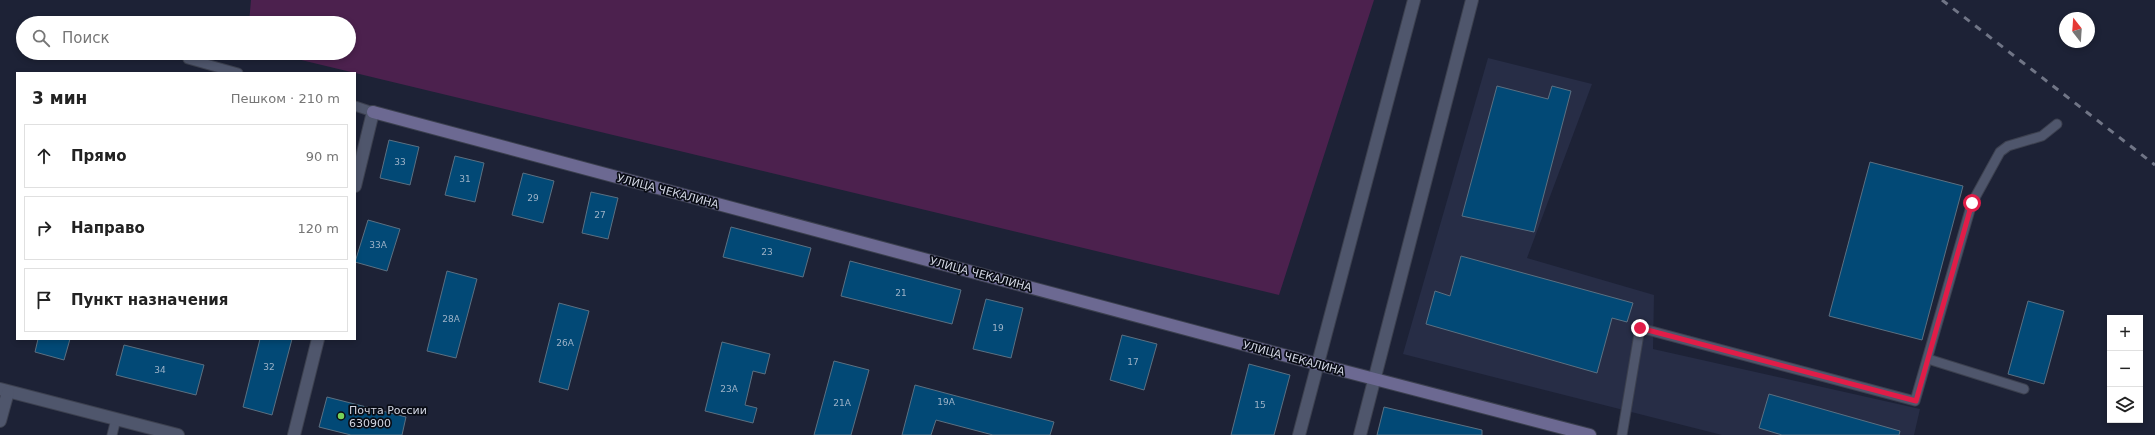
<!DOCTYPE html>
<html lang="ru">
<head>
<meta charset="utf-8">
<style>
	:root { --surface:#fff; --page:#f2f2f2; --text:#222; --muted:#767676; --line:#e0e0e0 }
	body { margin:0; font-family:"DejaVu Sans",sans-serif; background:var(--page); color:var(--text) }
	.controls { position:absolute; right:12px; bottom:12px; display:grid; overflow:hidden; border-radius:0px; box-shadow:0 2px 6px #0003 }
	.controls button { width:36px; height:36px; display:grid; place-items:center; padding:0; border:0; border-bottom:1px solid var(--line); background:var(--surface); color:var(--text); font:20px sans-serif }
	.compass { position:absolute; left:2059px; top:12px; width:36px; height:36px; border-radius:50%; background:var(--surface); box-shadow:0 2px 6px #0003; rotate:343deg }
	.stop { position:absolute; width:12px; height:12px; margin:-9px; border:3px solid #e11d48; border-radius:50%; background:#fff }
	.stop.end { background:#e11d48; border-color:#fff; box-shadow:0 1px 4px #0008 }
	.list { margin:0; padding:0; list-style:none }
	h2 { display:flex; justify-content:space-between; align-items:center; height:52px; margin:0; padding:0 16px; font-size:17px }
	h2 small { font-size:13px; font-weight:400; color:var(--muted) }
	.list li { display:grid; grid-template-columns:26px 1fr auto; gap:12px; align-items:center; box-sizing:border-box; height:64px; margin:0 8px 8px; padding:0 8px; border:1px solid var(--line); border-radius:0px }
	.list b { display:block; font-size:15px; white-space:nowrap }
	.list em { font-size:13px; font-style:normal; color:var(--muted) }
	.icon { flex:none; width:22px; height:22px; fill:none; stroke:currentColor; stroke-width:2; stroke-linecap:round; stroke-linejoin:round }
	.map { position:relative; flex:none; width:2155px; height:435px; overflow:hidden }
	.search { position:absolute; background:var(--surface); box-shadow:0 2px 6px #0003; left:16px; top:16px; width:340px; height:44px; display:flex; align-items:center; gap:10px; box-sizing:border-box; padding:0 14px; border-radius:22px; color:var(--muted); font-size:15px }
	.panel { position:absolute; background:var(--surface); box-shadow:0 2px 6px #0003; left:16px; top:72px; width:340px; height:268px; border-radius:0px }
	.map>svg:first-child { display:block }
	.built { fill:#272d46 }
	.green { fill:#4c214e }
	.building { fill:#024976; stroke:#5b7082 }
	.lines { fill:none; stroke-linecap:round; stroke-linejoin:round }
	.lane-casing { stroke:#3c404f; stroke-width:11 }
	.street-casing { stroke:#3c404f; stroke-width:14 }
	.secondary-casing { stroke:#3c404f; stroke-width:14 }
	.lane { stroke:#4f566c; stroke-width:9 }
	.street { stroke:#4f566c; stroke-width:12 }
	.secondary { stroke:#6c6992; stroke-width:12 }
	.rail { stroke:#707586; stroke-width:3; stroke-dasharray:7 7; stroke-linecap:butt }
	.route { stroke:#e11d48; stroke-width:5 }
	.poi-dot { fill:#78d158; stroke:#090c15; stroke-width:1.5 }
	.labels { text-anchor:middle; stroke-width:3.5; stroke-linejoin:round; paint-order:stroke }
	.number-label { font-size:9px; fill:#9db2c7 }
	.street-label { font-size:11px; fill:#d1d5e2; stroke:#090c15 }
	.poi-label { font-size:11px; fill:#d1d5e2; stroke:#090c15; text-anchor:start }
</style>
</head>
<body>
<div class="map">
<svg width="2155" height="435" viewBox="0 0 2155 435">
	<rect width="100%" height="100%" fill="#1d2236"/>
	<path class="built" d="M 1488,58 L 1592,84 L 1527,258 L 1654,295 L 1653,349 L 1920,409 L 1914,435 L 1722,435 L 1403,354 Z"/>
	<path class="green" d="M 251,0 L 1374,0 L 1279,295 L 272,53 L 349,53 L 349,23 L 249,23 Z"/>
	<g class="building">
		<path d="M 1497,86 L 1548,99 L 1552,86 L 1571,91 L 1534,232 L 1462,216 Z"/>
		<path d="M 389,140 L 419,147 L 410,185 L 380,178 Z"/>
		<path d="M 455,156 L 484,163 L 475,202 L 445,195 Z"/>
		<path d="M 1870,162 L 1963,186 L 1922,340 L 1829,316 Z"/>
		<path d="M 523,173 L 554,181 L 543,223 L 512,215 Z"/>
		<path d="M 591,192 L 618,198 L 608,239 L 582,233 Z"/>
		<path d="M 368,220 L 400,229 L 387,271 L 355,262 Z"/>
		<path d="M 731,227 L 811,248 L 803,277 L 723,257 Z"/>
		<path d="M 1461,256 L 1633,303 L 1627,322 L 1612,318 L 1597,373 L 1426,324 L 1435,291 L 1450,296 Z"/>
		<path d="M 850,261 L 961,290 L 952,324 L 841,296 Z"/>
		<path d="M 447,271 L 477,279 L 456,358 L 427,351 Z"/>
		<path d="M 986,299 L 1023,308 L 1011,358 L 973,349 Z"/>
		<path d="M 2028,301 L 2064,311 L 2044,384 L 2008,374 Z"/>
		<path d="M 559,303 L 589,311 L 568,390 L 539,382 Z"/>
		<path d="M 1122,335 L 1157,344 L 1144,390 L 1110,380 Z"/>
		<path d="M 38,339 L 70,339 L 64,360 L 35,352 Z"/>
		<path d="M 260,339 L 292,339 L 272,415 L 243,407 Z"/>
		<path d="M 722,342 L 770,354 L 765,374 L 753,371 L 745,405 L 757,408 L 753,423 L 705,411 Z"/>
		<path d="M 124,345 L 204,365 L 196,395 L 116,375 Z"/>
		<path d="M 834,361 L 869,370 L 851,435 L 814,435 Z"/>
		<path d="M 1249,364 L 1290,375 L 1274,435 L 1231,435 Z"/>
		<path d="M 915,385 L 1054,422 L 1050,435 L 993,435 L 936,420 L 931,435 L 902,435 Z"/>
		<path d="M 1769,394 L 1900,431 L 1899,435 L 1782,435 L 1759,428 Z"/>
		<path d="M 327,397 L 406,417 L 402,435 L 351,435 L 319,427 Z"/>
		<path d="M 1384,407 L 1482,430 L 1482,435 L 1377,435 Z"/>
	</g>
	<g class="lines">
		<g class="lane-casing">
			<g id="lane">
				<path d="M 188,59 L 238,73"/>
				<path d="M 355,106 L 373,112"/>
				<path d="M 1928,359 L 2024,389"/>
				<path d="M 112,435 L 116,419"/>
				<path d="M 1622,435 L 1640,328 L 1915,401 L 1972,203 L 2000,152 L 2008,146 L 2042,136 L 2057,124"/>
			</g>
		</g>
		<g class="street-casing">
			<g id="street">
				<path d="M 355,186 L 373,112"/>
				<path d="M 0,389 L 178,435"/>
				<path d="M 0,421 L 8,392"/>
				<path d="M 294,435 L 318,339"/>
				<path d="M 1299,435 L 1414,0"/>
				<path d="M 1360,435 L 1472,0"/>
			</g>
		</g>
		<g class="secondary-casing">
			<path id="secondary" d="M 373,112 L 1317,364 L 1590,435"/>
		</g>
		<use href="#lane" class="lane"/>
		<use href="#street" class="street"/>
		<use href="#secondary" class="secondary"/>
		<path class="rail" d="M 1942,0 L 2155,165"/>
	</g>
	<g class="lines">
		<path class="route" d="M 1640,328 L 1916,401 L 1972,203"/>
	</g>
	<circle class="poi-dot" cx="341" cy="416" r="4"/>
	<g class="labels">
		<g class="number-label">
			<text x="400" y="165">33</text>
			<text x="465" y="182">31</text>
			<text x="533" y="201">29</text>
			<text x="600" y="218">27</text>
			<text x="378" y="248">33А</text>
			<text x="767" y="255">23</text>
			<text x="901" y="296">21</text>
			<text x="451" y="322">28А</text>
			<text x="998" y="331">19</text>
			<text x="565" y="346">26А</text>
			<text x="1133" y="365">17</text>
			<text x="269" y="370">32</text>
			<text x="160" y="373">34</text>
			<text x="729" y="392">23А</text>
			<text x="946" y="405">19А</text>
			<text x="842" y="406">21А</text>
			<text x="1260" y="408">15</text>
		</g>
		<g class="street-label">
			<text transform="translate(668 191) rotate(15)" y="4">УЛИЦА ЧЕКАЛИНА</text>
			<text transform="translate(981 274) rotate(15)" y="4">УЛИЦА ЧЕКАЛИНА</text>
			<text transform="translate(1294 358) rotate(15)" y="4">УЛИЦА ЧЕКАЛИНА</text>
		</g>
		<g class="poi-label">
			<text x="349" y="414">Почта России<tspan x="349" dy="13">630900</tspan></text>
		</g>
	</g>
</svg>
<div class="controls">
<button>+</button>
<button>−</button>
<button><svg class="icon" aria-label="layers" viewBox="0 0 24 24"><path d="M12 4l9 5-9 5-9-5zM3 14l9 5 9-5"/></svg></button>
</div>
<svg class="compass" viewBox="-18 -18 36 36"><path d="M0-13l5 13h-10z" fill="#e53935"/><path d="M0 13l5-13h-10z" fill="#767676"/></svg>
<div class="stop" style="left:1972px;top:203px"></div>
<div class="stop end" style="left:1640px;top:328px"></div>
<div class="search"><svg class="icon" aria-label="search" viewBox="0 0 24 24"><circle cx="10" cy="10" r="6"/><path d="M15 15l6 6"/></svg>Поиск</div>
<section class="panel">
<h2>3 мин<small>Пешком · 210 m</small></h2>
<ul class="list">
<li><svg class="icon" aria-label="ahead" viewBox="0 0 24 24"><path d="M12 20V5M6 11l6-6 6 6"/></svg><div><b>Прямо</b></div><em>90 m</em></li>
<li><svg class="icon" aria-label="right" viewBox="0 0 24 24"><path d="M7 20v-9h11M14 6l5 5-5 5"/></svg><div><b>Направо</b></div><em>120 m</em></li>
<li><svg class="icon" aria-label="arrive" viewBox="0 0 24 24"><path d="M6 21V4h12l-3 4 3 4H6"/></svg><div><b>Пункт назначения</b></div></li>
</ul>
</section>
</div>
</body>
</html>
